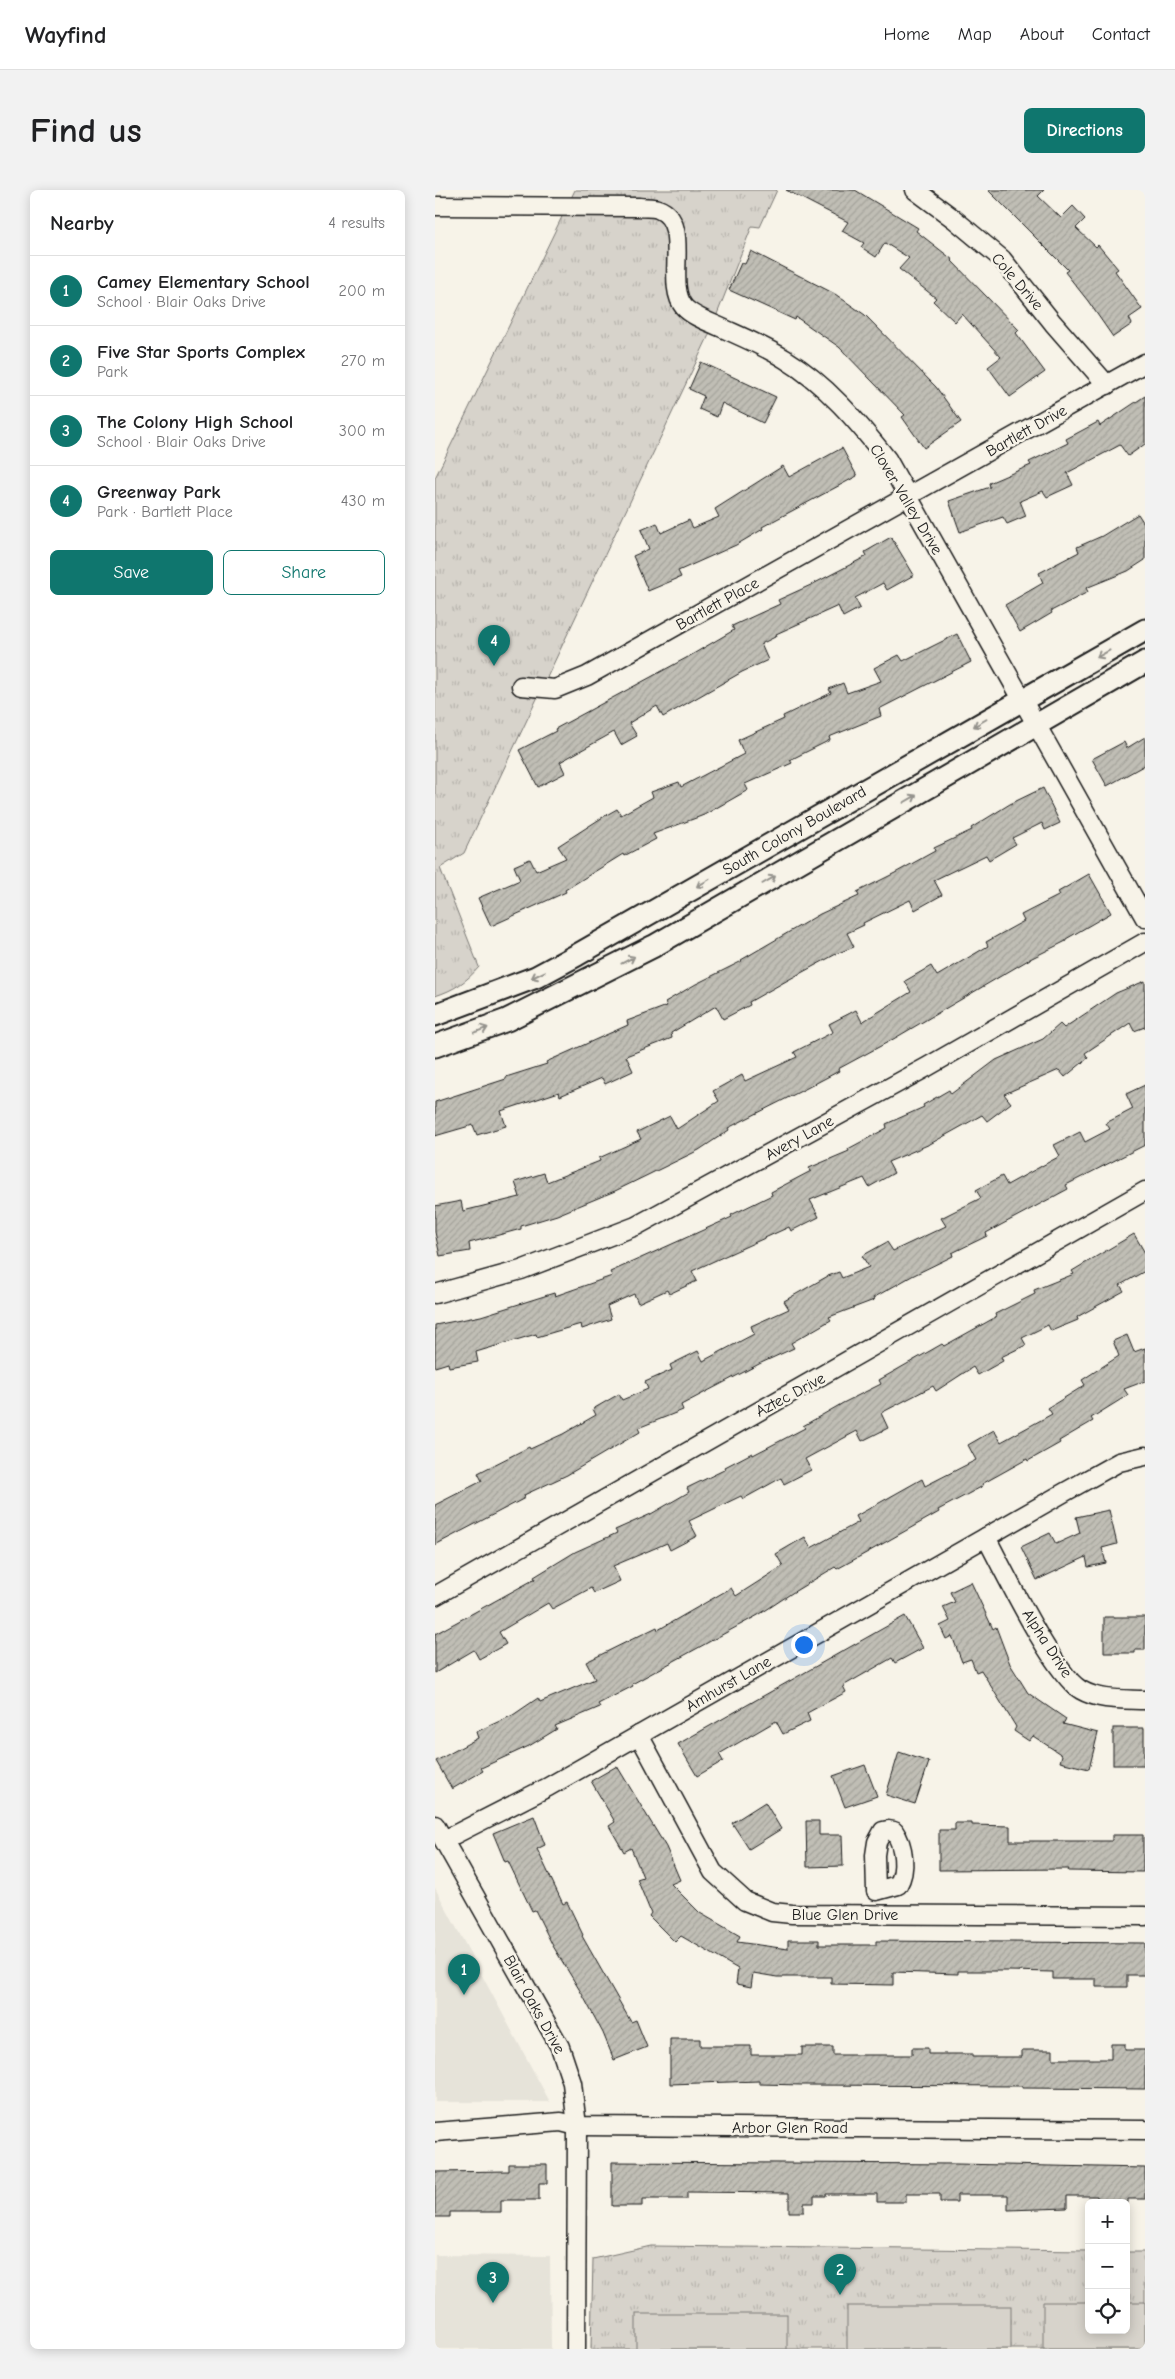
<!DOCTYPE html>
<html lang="en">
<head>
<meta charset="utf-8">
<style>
	:root { --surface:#fff; --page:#f2f2f2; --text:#202124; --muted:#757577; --line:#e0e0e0; --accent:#0f766e }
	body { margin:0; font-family:"Comic Neue",sans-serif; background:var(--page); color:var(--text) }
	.controls { position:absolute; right:15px; bottom:15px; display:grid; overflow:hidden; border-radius:8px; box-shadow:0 2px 12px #0003 }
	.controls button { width:45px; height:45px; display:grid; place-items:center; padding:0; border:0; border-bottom:1px solid var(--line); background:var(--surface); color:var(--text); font:25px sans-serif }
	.you { position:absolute; left:368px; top:1454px; width:18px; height:18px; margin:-12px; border:4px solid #fff; border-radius:50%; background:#1a73e8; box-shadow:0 0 0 8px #1a73e833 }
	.badge { display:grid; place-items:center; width:32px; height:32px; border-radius:50%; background:var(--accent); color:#fff; font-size:16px; font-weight:700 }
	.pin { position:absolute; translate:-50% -41px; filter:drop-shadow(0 1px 2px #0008) }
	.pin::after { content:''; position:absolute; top:26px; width:18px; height:15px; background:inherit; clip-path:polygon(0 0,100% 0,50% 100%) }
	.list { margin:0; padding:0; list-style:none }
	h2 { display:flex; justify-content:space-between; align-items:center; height:65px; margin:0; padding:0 20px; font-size:21px }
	h2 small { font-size:16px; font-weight:400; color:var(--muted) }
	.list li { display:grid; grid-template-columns:32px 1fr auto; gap:15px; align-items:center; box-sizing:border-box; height:70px; padding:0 20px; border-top:1px solid var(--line) }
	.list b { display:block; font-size:19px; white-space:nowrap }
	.list p { margin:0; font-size:16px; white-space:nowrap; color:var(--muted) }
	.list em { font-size:16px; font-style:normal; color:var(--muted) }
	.actions { display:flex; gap:10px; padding:15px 20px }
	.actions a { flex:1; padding:11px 0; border:1px solid var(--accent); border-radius:8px; text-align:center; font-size:18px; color:var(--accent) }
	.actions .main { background:var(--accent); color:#fff }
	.icon { flex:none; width:28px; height:28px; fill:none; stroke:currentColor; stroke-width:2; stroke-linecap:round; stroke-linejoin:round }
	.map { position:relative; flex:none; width:710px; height:2159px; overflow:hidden; border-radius:8px }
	header { display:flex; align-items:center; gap:30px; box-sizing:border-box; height:70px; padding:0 25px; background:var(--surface); border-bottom:1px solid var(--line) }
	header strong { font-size:24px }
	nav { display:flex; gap:28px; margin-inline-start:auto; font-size:18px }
	.intro { display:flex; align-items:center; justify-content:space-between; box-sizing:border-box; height:120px; padding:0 30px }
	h1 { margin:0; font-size:35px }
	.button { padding:12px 22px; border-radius:8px; background:var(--accent); color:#fff; font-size:18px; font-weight:700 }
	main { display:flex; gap:30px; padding:0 30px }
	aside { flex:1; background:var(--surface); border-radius:8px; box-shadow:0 2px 12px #0003 }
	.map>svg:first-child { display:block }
	.built { fill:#e6e3d9 }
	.grass { fill:url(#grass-tufts); stroke:#7a7874 }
	.pitch { fill:#d7d3cb; stroke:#7a7874 }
	.building { fill:url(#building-hatch); stroke:#1c1c1c }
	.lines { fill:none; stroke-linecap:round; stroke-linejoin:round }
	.minor-casing { stroke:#1c1c1c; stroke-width:21 }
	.major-casing { stroke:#1c1c1c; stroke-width:25 }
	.minor { stroke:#f7f3e8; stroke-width:18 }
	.major { stroke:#f7f3e8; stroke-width:21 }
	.oneway { stroke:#94928c }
	.labels { text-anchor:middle; stroke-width:5; stroke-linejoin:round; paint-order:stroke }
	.street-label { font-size:16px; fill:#1c1c1c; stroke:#f7f3e8 }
</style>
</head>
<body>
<header>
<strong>Wayfind</strong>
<nav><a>Home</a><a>Map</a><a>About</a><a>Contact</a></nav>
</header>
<div class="intro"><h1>Find us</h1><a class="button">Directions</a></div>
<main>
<aside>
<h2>Nearby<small>4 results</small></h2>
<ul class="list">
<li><span class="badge">1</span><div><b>Camey Elementary School</b><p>School · Blair Oaks Drive</p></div><em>200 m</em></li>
<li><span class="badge">2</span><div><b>Five Star Sports Complex</b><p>Park</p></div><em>270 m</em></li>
<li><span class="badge">3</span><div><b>The Colony High School</b><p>School · Blair Oaks Drive</p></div><em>300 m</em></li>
<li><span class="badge">4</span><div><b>Greenway Park</b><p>Park · Bartlett Place</p></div><em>430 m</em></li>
</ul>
<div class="actions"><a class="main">Save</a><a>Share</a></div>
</aside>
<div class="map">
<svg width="710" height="2159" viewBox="0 0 710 2159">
	<defs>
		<pattern id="grass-tufts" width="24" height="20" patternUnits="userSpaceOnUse" patternTransform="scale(1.25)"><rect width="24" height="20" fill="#d7d3cb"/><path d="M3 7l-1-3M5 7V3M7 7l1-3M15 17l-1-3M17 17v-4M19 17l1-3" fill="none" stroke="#b8b5ae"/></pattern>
		<pattern id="building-hatch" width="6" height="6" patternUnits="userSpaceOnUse" patternTransform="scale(1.25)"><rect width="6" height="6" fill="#c0beb5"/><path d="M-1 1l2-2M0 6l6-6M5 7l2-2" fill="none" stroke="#a4a39b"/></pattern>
	</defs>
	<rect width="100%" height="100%" fill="#f7f3e8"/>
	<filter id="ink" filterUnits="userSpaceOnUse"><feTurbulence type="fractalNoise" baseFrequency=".02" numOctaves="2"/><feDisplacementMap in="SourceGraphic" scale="10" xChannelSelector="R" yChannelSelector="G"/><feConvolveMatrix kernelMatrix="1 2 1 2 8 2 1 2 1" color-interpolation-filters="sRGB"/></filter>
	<g filter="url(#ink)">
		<g class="built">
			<path d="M 0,1698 L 115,1912 L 0,1912 Z"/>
			<path d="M 0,2065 L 115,2066 L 116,2159 L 0,2159 Z"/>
		</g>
		<g class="grass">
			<path d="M 140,0 L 342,0 L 325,37 L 317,36 L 273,147 L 29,663 L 5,678 L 44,777 C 31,792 19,800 0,806 L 0,288 Z"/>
			<path d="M 216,2056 L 654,2061 L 654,2140 L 691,2140 L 691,2062 L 710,2062 L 710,2159 L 156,2159 L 158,2069 Z"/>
		</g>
		<g class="pitch">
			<path d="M 608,2112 L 654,2112 L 654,2140 L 691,2140 L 691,2112 L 710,2112 L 710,2159 L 608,2159 Z"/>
			<rect x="412" y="2116" width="164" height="43"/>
			<rect x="201" y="2124" width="151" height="35"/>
		</g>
		<g class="building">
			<path d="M 351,0 L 420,0 L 483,38 L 481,41 L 518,70 L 517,71 L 584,140 L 581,143 L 610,182 L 575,207 L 553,177 L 566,167 L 527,124 L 520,132 L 498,111 L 501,108 L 464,79 L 474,68 L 450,53 L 441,67 L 426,57 L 429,53 L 407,41 L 413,32 Z"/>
			<path d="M 553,0 L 609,0 L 603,6 L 626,28 L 638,16 L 650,29 L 641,38 L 661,57 L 663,55 L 683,79 L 680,81 L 707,119 L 694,128 L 697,134 L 678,147 L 653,111 L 630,82 L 633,80 Z"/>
			<path d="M 316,61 L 400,104 L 430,125 L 501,197 L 526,232 L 489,258 L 467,227 L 470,225 L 404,157 L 361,127 L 360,130 L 294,100 L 306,73 L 310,74 Z"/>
			<path d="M 266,172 L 341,207 L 328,233 L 287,213 L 282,227 L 264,219 L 269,206 L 254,199 Z"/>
			<path d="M 710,206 L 710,254 L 693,266 L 685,255 L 632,283 L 638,295 L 612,307 L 608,301 L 585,311 L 591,326 L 572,334 L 568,327 L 525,342 L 514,311 L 555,297 L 554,293 L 596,275 L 594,272 L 633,253 L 631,249 L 663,232 L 665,236 Z"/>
			<path d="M 407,258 L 422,286 L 327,337 L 328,339 L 301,355 L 243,381 L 246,387 L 213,401 L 198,366 L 214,359 L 206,340 L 222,333 L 226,343 L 254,330 L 258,338 L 284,327 L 280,319 L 348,276 L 354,287 Z"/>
			<path d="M 703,324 L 710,335 L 710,370 L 693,381 L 651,398 L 653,402 L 616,421 L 617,423 L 585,442 L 570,415 L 608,393 L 604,383 L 644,362 L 642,357 L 667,346 Z"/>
			<path d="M 456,347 L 479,385 L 452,400 L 448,393 L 420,408 L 425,418 L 408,427 L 403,416 L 341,444 L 342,446 L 326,454 L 333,470 L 307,482 L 228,527 L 222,516 L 194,533 L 202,546 L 186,555 L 179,542 L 125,572 L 130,583 L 103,597 L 84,560 L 121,541 L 120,539 L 253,467 L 299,440 L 297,436 L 345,414 L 343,410 L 378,394 L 432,366 L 430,362 Z"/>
			<path d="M 522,444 L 536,472 L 444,519 L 446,526 L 394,547 L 395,550 L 355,570 L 357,573 L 310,594 L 313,600 L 269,625 L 218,644 L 221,649 L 189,666 L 188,664 L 130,700 L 131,702 L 56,736 L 43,708 L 85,690 L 79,676 L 95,669 L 101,681 L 131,668 L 123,656 L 168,627 L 182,619 L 186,625 L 218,607 L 216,602 L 244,592 L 246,597 L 309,564 L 303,550 L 349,529 L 348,526 L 396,503 L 394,499 L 408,493 L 412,503 L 446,491 L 439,478 L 464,465 L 468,471 Z"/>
			<path d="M 710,547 L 710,575 L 672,596 L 657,569 L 689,552 L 692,558 Z"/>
			<path d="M 608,598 L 625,633 L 610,640 L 607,633 L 577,648 L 581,654 L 554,670 L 551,665 L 499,690 L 507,705 L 480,720 L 475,710 L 428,733 L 429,735 L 412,743 L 419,757 L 403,763 L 353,790 L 314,812 L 315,815 L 288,829 L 281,816 L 236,843 L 237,848 L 191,866 L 198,881 L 170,894 L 167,888 L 125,906 L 124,902 L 66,921 L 71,936 L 42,945 L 38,935 L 0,946 L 0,912 L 71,889 L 71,887 L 112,874 L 111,872 L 193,835 L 192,831 L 232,816 L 230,812 L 261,794 L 307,771 L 306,770 L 385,724 L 424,706 L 422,702 L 460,683 L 500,661 L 499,658 L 537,640 L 536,638 L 575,614 Z"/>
			<path d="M 654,684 L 676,723 L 631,749 L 631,751 L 595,769 L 455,851 L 403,879 L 404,881 L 370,899 L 293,938 L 294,940 L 264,960 L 180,1001 L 122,1025 L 86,1036 L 86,1039 L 34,1053 L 35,1061 L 5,1066 L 0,1042 L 0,1016 L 26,1011 L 28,1021 L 85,1007 L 80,992 L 109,983 L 112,992 L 165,971 L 164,968 L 206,949 L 202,942 L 235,926 L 242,939 L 284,911 L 278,901 L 307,885 L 310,891 L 362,867 L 359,862 L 398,842 L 394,834 L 421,820 L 427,832 L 476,802 L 470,791 L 496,776 L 502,786 L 553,756 L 551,752 L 589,731 L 586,725 L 625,705 L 623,702 Z"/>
			<path d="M 710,791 L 710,837 L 699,841 L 695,833 L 650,863 L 653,868 L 630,887 L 624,880 L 569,904 L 576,913 L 552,931 L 547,925 L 495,954 L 453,972 L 459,983 L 434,997 L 429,988 L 375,1010 L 384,1027 L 356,1041 L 354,1037 L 257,1081 L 262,1091 L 234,1104 L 232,1100 L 203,1113 L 199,1104 L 172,1116 L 176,1129 L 147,1139 L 146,1134 L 102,1147 L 101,1144 L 41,1162 L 43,1172 L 14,1177 L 13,1173 L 0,1177 L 0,1135 L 46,1126 L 119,1103 L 120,1106 L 177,1086 L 175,1082 L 297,1027 L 296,1025 L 337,1005 L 336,1002 L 376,981 L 374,978 L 414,961 L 413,959 L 452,938 L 451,934 L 489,917 L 488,915 L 514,900 L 516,904 L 561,870 L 608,849 L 625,834 L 629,838 L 681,803 Z"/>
			<path d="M 710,895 L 710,955 L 631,995 L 633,999 L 551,1043 L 552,1046 L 517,1063 L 518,1066 L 477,1086 L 438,1108 L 439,1110 L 394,1127 L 396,1130 L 356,1153 L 359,1158 L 326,1173 L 246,1215 L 248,1220 L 203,1238 L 205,1242 L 132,1285 L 89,1305 L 90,1308 L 0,1355 L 0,1315 L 47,1291 L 43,1283 L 94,1257 L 95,1259 L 128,1244 L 161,1225 L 158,1219 L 184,1204 L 187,1210 L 213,1199 L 210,1192 L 237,1180 L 235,1175 L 263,1161 L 268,1171 L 319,1144 L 316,1136 L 354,1119 L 349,1111 L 393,1086 L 404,1082 L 407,1088 L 434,1077 L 427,1066 L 452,1052 L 458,1061 L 511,1036 L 506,1028 L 546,1008 L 541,1000 L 567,986 L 572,995 L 625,966 L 619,955 L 645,942 L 650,952 L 675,939 L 671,933 L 698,919 L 691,904 Z"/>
			<path d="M 699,1044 L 710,1063 L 710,1081 L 685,1095 L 689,1101 L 642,1127 L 643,1130 L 616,1141 L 613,1135 L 587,1148 L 591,1155 L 566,1167 L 568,1171 L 543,1185 L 538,1177 L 501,1201 L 498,1196 L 446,1223 L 453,1238 L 427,1251 L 422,1241 L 370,1269 L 376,1280 L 349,1294 L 346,1288 L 308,1309 L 306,1306 L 254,1331 L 262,1346 L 235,1360 L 232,1353 L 178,1376 L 185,1391 L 159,1403 L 156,1398 L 117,1419 L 113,1413 L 64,1442 L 71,1454 L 44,1469 L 39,1460 L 0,1483 L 0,1444 L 100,1389 L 99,1387 L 140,1362 L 182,1343 L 180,1340 L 216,1324 L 254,1302 L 252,1298 L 291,1279 L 290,1277 L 317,1263 L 318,1265 L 370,1238 L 368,1236 L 408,1213 L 446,1194 L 444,1190 L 507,1154 L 509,1156 L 561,1127 L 560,1124 L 600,1104 L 599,1100 L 639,1084 L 637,1081 Z"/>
			<path d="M 692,1145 L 699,1162 L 710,1158 L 710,1191 L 689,1199 L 693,1205 L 656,1228 L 658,1231 L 624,1251 L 625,1253 L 593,1271 L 592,1269 L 547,1294 L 548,1296 L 503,1320 L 504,1322 L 433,1362 L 402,1379 L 400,1377 L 357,1403 L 325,1424 L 197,1494 L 198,1496 L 163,1514 L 165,1517 L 120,1536 L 122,1539 L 94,1556 L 46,1578 L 48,1581 L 17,1599 L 1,1571 L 43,1548 L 41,1542 L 78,1525 L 103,1508 L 105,1512 L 160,1489 L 151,1472 L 222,1437 L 223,1440 L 296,1398 L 301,1406 L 348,1376 L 341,1364 L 370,1347 L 376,1358 L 424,1332 L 421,1326 L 487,1289 L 490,1296 L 541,1270 L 533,1255 L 559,1240 L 566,1252 L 617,1224 L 613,1218 L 650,1195 L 647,1190 L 684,1166 L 678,1151 Z"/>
			<path d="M 674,1320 L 682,1354 L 667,1358 L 671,1373 L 653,1377 L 651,1367 L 602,1390 L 586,1357 L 615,1343 L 621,1354 L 645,1343 L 641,1327 Z"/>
			<path d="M 536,1392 L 558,1439 L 561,1437 L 575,1474 L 593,1503 L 631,1529 L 628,1534 L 663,1543 L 654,1579 L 625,1572 L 627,1565 L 598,1546 L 594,1551 L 579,1541 L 581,1537 L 546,1480 L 541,1482 L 536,1469 L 527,1472 L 517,1446 L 511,1449 L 505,1436 L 515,1431 L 508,1417 L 520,1412 L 515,1402 Z"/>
			<path d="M 470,1426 L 488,1458 L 460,1473 L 457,1468 L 408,1496 L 411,1502 L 372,1523 L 375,1531 L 348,1544 L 341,1531 L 284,1564 L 288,1571 L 262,1586 L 243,1554 Z"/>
			<path d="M 669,1427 L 710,1427 L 710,1460 L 700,1460 L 700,1463 L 669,1463 Z"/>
			<rect x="678" y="1538" width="31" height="37"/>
			<path d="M 464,1562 L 494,1572 L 480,1614 L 451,1605 Z"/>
			<path d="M 430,1575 L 442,1606 L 410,1617 L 398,1586 Z"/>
			<path d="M 182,1576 L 231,1657 L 245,1690 L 236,1694 L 265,1723 L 305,1746 L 302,1752 L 353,1759 L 353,1750 L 384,1750 L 384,1755 L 441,1755 L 441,1751 L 710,1753 L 710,1785 L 692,1785 L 692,1797 L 661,1797 L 661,1789 L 618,1789 L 618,1782 L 574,1781 L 523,1781 L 523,1784 L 458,1782 L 458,1795 L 396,1794 L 396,1787 L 342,1787 L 318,1783 L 316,1797 L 301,1794 L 303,1779 L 246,1746 L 240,1752 L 214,1726 L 216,1723 L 202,1689 L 208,1687 L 196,1658 L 189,1662 L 174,1636 L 180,1632 L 156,1591 Z"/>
			<path d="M 330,1612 L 346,1639 L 314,1659 L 297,1633 Z"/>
			<path d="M 99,1626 L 110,1655 L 102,1659 L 128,1714 L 132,1712 L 148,1745 L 147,1746 L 196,1832 L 201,1830 L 212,1857 L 179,1870 L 168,1843 L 147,1804 L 118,1756 L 100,1720 L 97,1721 L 73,1671 L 70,1672 L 58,1643 Z"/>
			<path d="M 371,1631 L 384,1631 L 384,1645 L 407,1645 L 408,1676 L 372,1677 Z"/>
			<path d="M 520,1633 L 537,1633 L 537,1635 L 575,1636 L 575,1651 L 677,1651 L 677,1645 L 708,1645 L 708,1682 L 633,1681 L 634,1679 L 504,1680 L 504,1640 L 520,1640 Z"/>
			<path d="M 235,1849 L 265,1849 L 265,1856 L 316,1856 L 316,1865 L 367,1865 L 367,1857 L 398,1857 L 398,1865 L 477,1865 L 477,1858 L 493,1858 L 493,1864 L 537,1864 L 537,1867 L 587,1867 L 587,1860 L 618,1860 L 618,1869 L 676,1869 L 676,1854 L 690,1854 L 690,1860 L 710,1860 L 710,1899 L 587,1898 L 587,1896 L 367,1895 L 324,1894 L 324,1891 L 235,1894 Z"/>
			<path d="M 177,1972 L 522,1974 L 710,1978 L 710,2009 L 693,2009 L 693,2013 L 662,2013 L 662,2006 L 632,2006 L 632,2018 L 573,2020 L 573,2005 L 522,2005 L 522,2012 L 505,2012 L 505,2004 L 471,2004 L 471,2012 L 442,2012 L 442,2004 L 391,2004 L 391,2006 L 379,2006 L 379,2013 L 369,2013 L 369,2022 L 354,2022 L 354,2003 L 252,2002 L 252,2009 L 207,2009 L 207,2016 L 177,2016 Z"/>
			<path d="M 74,1974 L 112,1974 L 112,1993 L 104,1993 L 104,2010 L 66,2010 L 66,2022 L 15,2022 L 15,2027 L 0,2027 L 0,1982 L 74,1981 Z"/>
		</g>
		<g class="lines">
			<g class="minor-casing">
				<g id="minor">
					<path d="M 480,0 L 519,29 L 567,69 L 618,133 L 672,195"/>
					<path d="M 0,16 L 204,17 C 210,18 218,17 223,19 C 258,32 229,93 249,117 C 257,126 274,132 285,137 C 307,147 329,156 350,169 C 391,194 422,231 452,269 L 710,728"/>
					<path d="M 86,496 L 120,499 L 152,486 L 710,173"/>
					<path d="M 0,1104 L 86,1080 L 201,1036 L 492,877 L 710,752"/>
					<path d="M 551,1347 C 568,1379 619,1485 646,1500 C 665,1511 689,1509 710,1510"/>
					<path d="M 0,1406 L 710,1001"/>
					<path d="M 204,1545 L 278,1682 L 310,1711 L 337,1722 L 357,1724 L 710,1726"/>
					<path d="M 0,1635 L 125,1857 L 137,1893 L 142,1936 L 141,2159"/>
					<path d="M 453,1640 L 459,1641 C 469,1655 472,1680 463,1695 L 441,1701 L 440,1665 L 442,1652 L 448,1641 Z"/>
					<path d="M 9,1650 L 113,1597 L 630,1302 L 684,1272 L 710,1266"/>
					<path d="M 0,1942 L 126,1932 L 142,1936 L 710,1940"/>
				</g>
			</g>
			<g class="major-casing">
				<g id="major">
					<path d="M 0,825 L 101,787 L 142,765 L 710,440"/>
					<path d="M 0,856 L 72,830 L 219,756 L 710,472"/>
				</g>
			</g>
			<use href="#minor" class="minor"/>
			<use href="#major" class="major"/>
		</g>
		<defs><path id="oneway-shaft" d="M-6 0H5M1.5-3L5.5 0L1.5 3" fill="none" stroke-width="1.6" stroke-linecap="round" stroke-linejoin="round" transform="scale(1.25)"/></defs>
		<g class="oneway">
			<use href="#oneway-shaft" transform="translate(668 464) rotate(151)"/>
			<use href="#oneway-shaft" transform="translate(545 533) rotate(150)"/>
			<use href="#oneway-shaft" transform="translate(475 609) rotate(-30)"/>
			<use href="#oneway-shaft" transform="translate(334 690) rotate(-30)"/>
			<use href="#oneway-shaft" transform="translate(268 693) rotate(150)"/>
			<use href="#oneway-shaft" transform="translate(193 770) rotate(-28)"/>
			<use href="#oneway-shaft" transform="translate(103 785) rotate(154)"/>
			<use href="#oneway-shaft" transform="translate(46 840) rotate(-20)"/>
		</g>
	</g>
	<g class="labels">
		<g class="street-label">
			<text transform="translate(583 91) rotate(49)" y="6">Cole Drive</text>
			<text transform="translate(591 240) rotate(-29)" y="6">Bartlett Drive</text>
			<text transform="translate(472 309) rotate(59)" y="6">Clover Valley Drive</text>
			<text transform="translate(282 413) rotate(-29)" y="6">Bartlett Place</text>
			<text transform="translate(359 640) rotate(-30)" y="6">South Colony Boulevard</text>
			<text transform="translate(364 947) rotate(-29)" y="6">Avery Lane</text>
			<text transform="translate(355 1204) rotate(-28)" y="6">Aztec Drive</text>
			<text transform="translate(613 1453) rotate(57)" y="6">Alpha Drive</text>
			<text transform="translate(293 1493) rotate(-30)" y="6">Amhurst Lane</text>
			<text x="410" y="1730">Blue Glen Drive</text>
			<text transform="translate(100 1814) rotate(61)" y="6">Blair Oaks Drive</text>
			<text x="355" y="1943">Arbor Glen Road</text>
		</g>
	</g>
</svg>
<div class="controls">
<button>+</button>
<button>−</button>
<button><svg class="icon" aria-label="locate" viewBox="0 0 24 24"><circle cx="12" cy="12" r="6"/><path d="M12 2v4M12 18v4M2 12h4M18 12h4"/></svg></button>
</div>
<div class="you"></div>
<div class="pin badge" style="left:29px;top:1805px">1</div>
<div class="pin badge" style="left:405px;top:2105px">2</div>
<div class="pin badge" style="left:58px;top:2113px">3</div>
<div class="pin badge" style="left:59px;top:476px">4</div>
</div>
</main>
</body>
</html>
